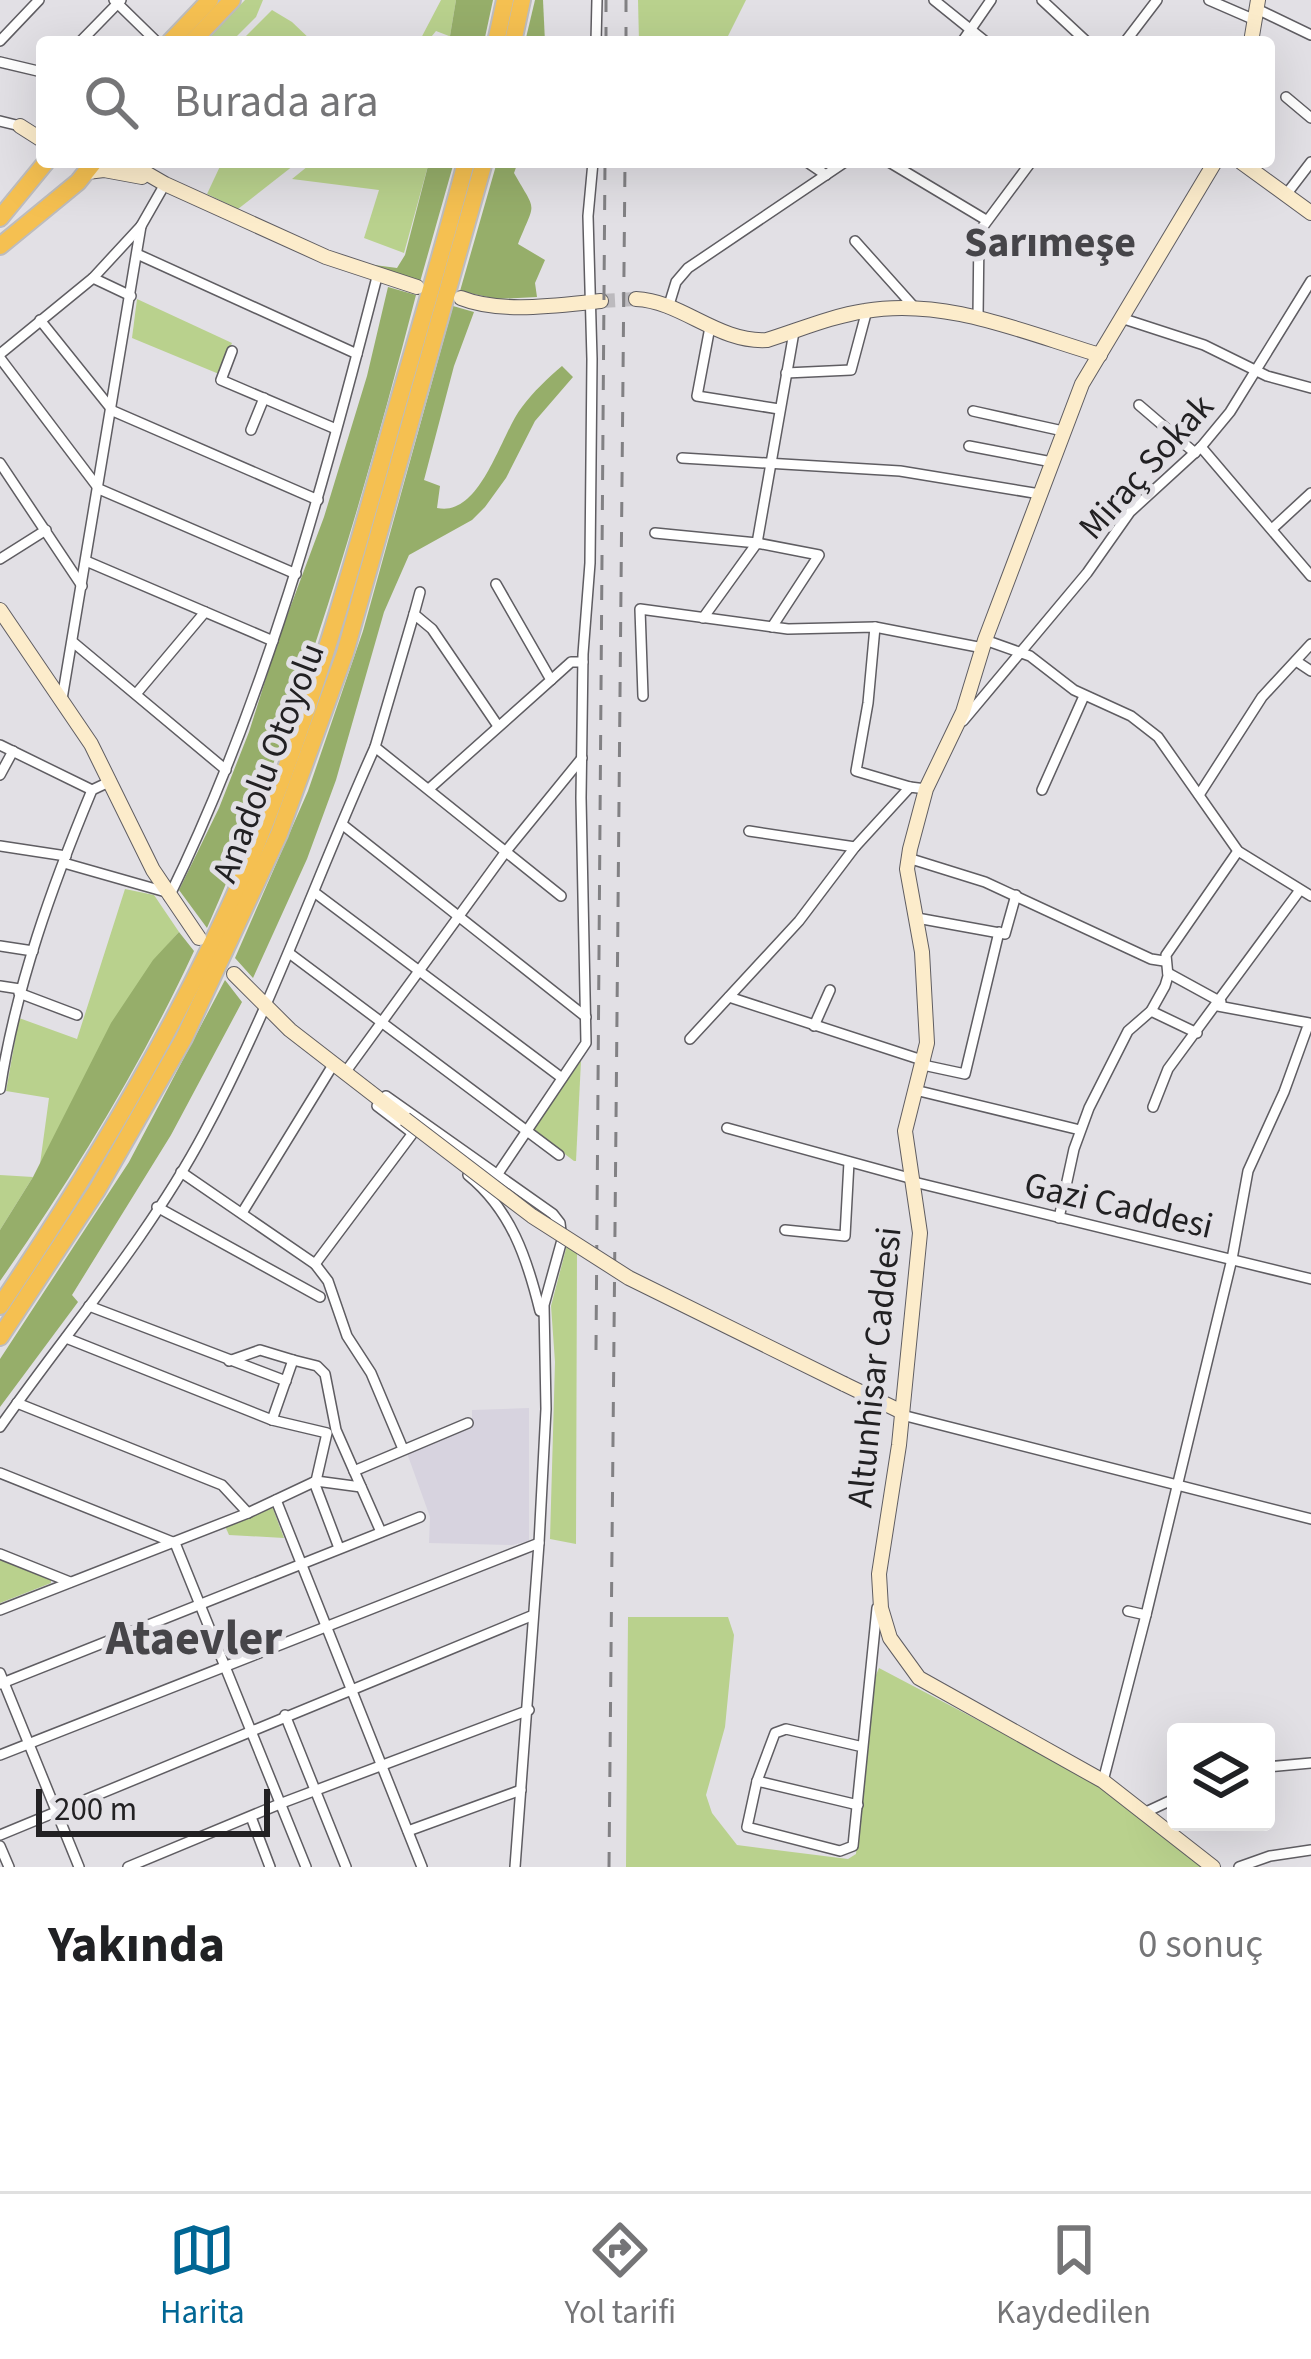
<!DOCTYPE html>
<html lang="tr">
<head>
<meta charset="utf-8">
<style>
	:root { --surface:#fff; --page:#f2f2f2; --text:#202124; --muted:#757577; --line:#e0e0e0; --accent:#006694 }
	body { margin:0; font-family:"Source Sans 3",sans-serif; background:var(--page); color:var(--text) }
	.controls { position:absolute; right:36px; bottom:36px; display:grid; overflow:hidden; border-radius:12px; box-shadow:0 12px 48px #0002 }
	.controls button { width:108px; height:108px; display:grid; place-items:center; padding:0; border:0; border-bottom:3px solid var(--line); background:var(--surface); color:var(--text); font:60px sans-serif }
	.scale { position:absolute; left:36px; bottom:30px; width:234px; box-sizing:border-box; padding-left:12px; border:6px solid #222123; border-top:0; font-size:33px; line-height:42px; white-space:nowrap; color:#222123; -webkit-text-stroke:9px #e2e0e5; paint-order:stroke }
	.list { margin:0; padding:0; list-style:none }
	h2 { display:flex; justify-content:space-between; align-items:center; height:156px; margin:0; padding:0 48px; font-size:51px }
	h2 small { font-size:39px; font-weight:400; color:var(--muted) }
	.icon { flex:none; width:66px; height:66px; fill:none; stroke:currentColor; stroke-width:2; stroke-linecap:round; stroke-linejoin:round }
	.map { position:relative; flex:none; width:1311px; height:1867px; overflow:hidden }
	.search { position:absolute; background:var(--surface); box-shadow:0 12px 48px #0002; left:36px; right:36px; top:36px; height:132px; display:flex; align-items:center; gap:30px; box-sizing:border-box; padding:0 42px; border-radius:12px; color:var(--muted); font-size:45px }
	.sheet { height:324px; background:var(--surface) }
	nav { display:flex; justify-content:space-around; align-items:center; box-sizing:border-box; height:168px; border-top:3px solid var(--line); background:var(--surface); font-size:33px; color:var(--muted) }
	nav a { display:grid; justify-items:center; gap:6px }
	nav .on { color:var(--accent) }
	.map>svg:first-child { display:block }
	.built { fill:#d7d3df }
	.green { fill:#b9d18d }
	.forest { fill:#96ae6a }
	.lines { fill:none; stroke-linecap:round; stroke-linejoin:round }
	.secondary-tunnel { stroke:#bcbabe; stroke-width:14; stroke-dasharray:14 7; stroke-linecap:butt }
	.street-casing { stroke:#5f5d62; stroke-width:12 }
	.secondary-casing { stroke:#5f5d62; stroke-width:16 }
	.highway-casing { stroke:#bdbcbd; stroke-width:20 }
	.street { stroke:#fff; stroke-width:9 }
	.secondary { stroke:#fceccb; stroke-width:14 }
	.highway { stroke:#f5c051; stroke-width:16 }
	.rail { stroke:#828184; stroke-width:3; stroke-dasharray:15 15; stroke-linecap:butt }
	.secondary-bridge-casing { stroke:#5f5d62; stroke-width:16; stroke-linecap:butt }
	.secondary-bridge { stroke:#fceccb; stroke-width:14 }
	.labels { text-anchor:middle; stroke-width:10; stroke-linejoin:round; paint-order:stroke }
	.street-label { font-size:36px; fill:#222123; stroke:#e2e0e5 }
	.quarter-label { font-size:42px; font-weight:bold; fill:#464549; stroke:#e2e0e5 }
	.district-label { font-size:48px; font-weight:bold; fill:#464549; stroke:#e2e0e5 }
</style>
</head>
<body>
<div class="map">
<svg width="1311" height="1867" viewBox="0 0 1311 1867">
	<rect width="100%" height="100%" fill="#e2e0e5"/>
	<path class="built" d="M 529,1408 L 529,1541 L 512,1545 L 429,1543 L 430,1517 L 407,1453 L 472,1428 L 472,1410 Z"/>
	<g class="green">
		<path d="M 245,0 L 263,0 L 256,17 L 231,42 L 205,42 Z"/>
		<path d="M 441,0 L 456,0 L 449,42 L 449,36 L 436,31 L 427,42 L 419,42 Z"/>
		<path d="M 638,0 L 746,0 L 725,42 L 639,42 Z"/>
		<path d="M 272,10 L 292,22 L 313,42 L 240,42 Z"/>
		<path d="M 222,162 L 298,162 L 238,209 L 207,194 Z"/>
		<path d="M 313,162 L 429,162 L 404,253 L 364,238 L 379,190 L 292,179 Z"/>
		<path d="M 137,299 L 232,343 L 219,374 L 132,338 Z"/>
		<path d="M 125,889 L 154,895 L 179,932 C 117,999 83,1084 40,1164 L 49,1098 L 6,1091 L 19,1018 L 77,1039 Z"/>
		<path d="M 581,1061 L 576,1161 L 574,1161 L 532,1129 Z"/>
		<path d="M 0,1175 L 33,1177 L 0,1230 Z"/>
		<path d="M 567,1245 L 577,1251 L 576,1544 L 550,1539 L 555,1362 L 551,1306 Z"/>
		<path d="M 272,1506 L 284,1538 L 229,1535 L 225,1526 Z"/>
		<path d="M 0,1560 L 51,1580 L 51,1583 L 0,1603 Z"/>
		<path d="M 628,1617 L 728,1617 L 734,1635 L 725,1727 L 706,1795 L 712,1813 L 737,1845 L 848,1859 L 856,1854 L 873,1682 L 879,1668 L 1103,1786 L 1206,1867 L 626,1867 Z"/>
	</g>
	<g class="forest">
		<path d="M 456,0 L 493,0 L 484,42 L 449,42 Z"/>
		<path d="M 535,0 L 543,0 L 545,42 L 525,42 Z"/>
		<path d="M 429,162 L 454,162 L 420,282 L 352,262 L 397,268 L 405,255 Z"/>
		<path d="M 497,162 L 518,162 L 514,173 C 537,214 536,199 518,244 L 545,260 L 535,283 L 537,297 L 497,299 L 460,291 Z"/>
		<path d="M 388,287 L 416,295 C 360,512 297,723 207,928 L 179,890 L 219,808 L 249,732 L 278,640 L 324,517 L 367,376 Z"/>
		<path d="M 453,306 L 474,312 L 454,366 L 424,480 L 440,486 L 437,508 C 481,518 501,433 522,407 C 533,392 548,378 562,366 L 573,377 L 535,421 L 506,478 L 485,507 L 472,520 L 409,555 L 384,612 L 336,780 L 307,859 L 253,978 L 235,958 L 308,791 L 363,631 Z"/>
		<path d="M 179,932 L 194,951 C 140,1067 73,1177 0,1281 L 0,1230 L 33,1177 L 111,1023 L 153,960 Z"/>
		<path d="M 225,980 L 242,1002 L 171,1135 L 72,1295 L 78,1302 L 0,1407 L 0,1359 L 129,1162 Z"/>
	</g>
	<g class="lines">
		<path class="secondary-tunnel" d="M 601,301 L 636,299"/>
		<g class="street-casing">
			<g id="street">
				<path d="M 114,0 L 157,42"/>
				<path d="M 934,0 L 986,42"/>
				<path d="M 1042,0 L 1087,42"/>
				<path d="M 1209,0 L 1255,20"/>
				<path d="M 1257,9 L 1311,35"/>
				<path d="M 0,41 L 39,0"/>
				<path d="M 80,42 L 121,0"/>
				<path d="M 596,42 L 597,0"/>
				<path d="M 962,42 L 991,0"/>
				<path d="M 1125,42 L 1157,0"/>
				<path d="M 0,62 L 42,72"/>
				<path d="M 1286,97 L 1311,118"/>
				<path d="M 0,121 L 20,126"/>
				<path d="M 807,162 L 826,175"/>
				<path d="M 889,162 L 986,220"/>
				<path d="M 1285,196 L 1311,162"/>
				<path d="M 855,241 L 915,308"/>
				<path d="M 137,254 L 357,354"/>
				<path d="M 93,278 L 131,296"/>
				<path d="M 668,308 L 676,282 L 688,268 L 845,162"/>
				<path d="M 978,317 L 979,232 L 1031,162"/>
				<path d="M 1121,318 L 1204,345 L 1267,376 L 1311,388"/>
				<path d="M 40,320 L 113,411 L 318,500"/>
				<path d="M 710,327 L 697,396 L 779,409"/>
				<path d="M 232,351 L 221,380 L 336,429"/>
				<path d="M 0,354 L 93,278 L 141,226 L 165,184"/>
				<path d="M 0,358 L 99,489 L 296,574"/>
				<path d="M 786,373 L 851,370 L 867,310"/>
				<path d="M 1139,405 L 1195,453"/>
				<path d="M 973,411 L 1063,431"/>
				<path d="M 251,430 L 264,398"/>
				<path d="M 969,446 L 1052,462"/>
				<path d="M 1201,447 L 1311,576"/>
				<path d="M 682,458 L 900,471 L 1040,494"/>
				<path d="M 0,463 L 82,586"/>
				<path d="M 1272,529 L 1311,493"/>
				<path d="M 655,533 L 757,543 L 794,332"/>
				<path d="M 0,559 L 46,530"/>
				<path d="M 86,561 L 273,641"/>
				<path d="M 414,614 L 420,592"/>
				<path d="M 703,618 L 757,543 L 819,555 L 772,627"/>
				<path d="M 875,627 L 868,703 L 856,771 L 910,787"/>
				<path d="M 985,640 L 1030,656 L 1074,690 L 1131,716 L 1158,737 L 1238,851 L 1311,896"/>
				<path d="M 74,643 L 226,770"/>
				<path d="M 1296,661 L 1311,671"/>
				<path d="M 551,680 L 571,662 L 583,662"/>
				<path d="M 136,694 L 205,612"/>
				<path d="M 643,696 L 640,609 L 788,629 L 875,627 L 983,648"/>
				<path d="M 62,699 L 141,226"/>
				<path d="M 963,721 L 1087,573 L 1130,512 L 1201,447 L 1230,412 L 1311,281"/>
				<path d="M 0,745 L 92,790"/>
				<path d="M 375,747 L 414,614 L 432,629 L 498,726"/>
				<path d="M 0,775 L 13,751"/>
				<path d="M 430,788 L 551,680 L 496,584"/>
				<path d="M 1042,790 L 1084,696"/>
				<path d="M 1199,795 L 1262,697 L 1311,644"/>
				<path d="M 343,825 L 586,1017"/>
				<path d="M 749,831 L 855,847"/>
				<path d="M 0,846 L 66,856"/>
				<path d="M 908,858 L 985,882 L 1151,959 L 1164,961"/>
				<path d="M 64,863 L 166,892"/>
				<path d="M 314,892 L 562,1078"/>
				<path d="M 169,897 C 265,701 323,488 377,277"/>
				<path d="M 917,918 L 1005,934 L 1016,895"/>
				<path d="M 0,946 L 33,951"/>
				<path d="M 289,953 L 559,1155"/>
				<path d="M 1168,973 L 1221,1002"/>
				<path d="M 0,986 L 20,989"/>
				<path d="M 19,993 L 77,1015"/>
				<path d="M 729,997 L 925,1061"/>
				<path d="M 1151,1011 L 1197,1033"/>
				<path d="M 814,1026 L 830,990"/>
				<path d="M 690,1039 L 799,921 L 855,847 L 910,787 L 926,789"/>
				<path d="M 923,1065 L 965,1074 L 999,932"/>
				<path d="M 344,1074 L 507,850 L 582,758"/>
				<path d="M 0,1089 C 16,986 52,886 92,790 L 111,781"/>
				<path d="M 915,1090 L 1080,1130"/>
				<path d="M 386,1096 L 553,1214 L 560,1223 L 562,1240 L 544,1305 L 546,1409 L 539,1543 L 515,1867"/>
				<path d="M 377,1106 L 411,1132"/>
				<path d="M 1153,1107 L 1168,1069 L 1300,890"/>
				<path d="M 727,1128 L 913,1179"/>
				<path d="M 181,1172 L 315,1264 L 413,1133"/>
				<path d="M 468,1175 C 511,1210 527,1258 540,1311"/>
				<path d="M 497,1175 L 586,1043 L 581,798 L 583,654 L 590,563 L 592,359 L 588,216 L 593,162"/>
				<path d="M 914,1182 L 1311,1279"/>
				<path d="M 157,1207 L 320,1297"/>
				<path d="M 242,1213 L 333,1065"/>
				<path d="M 1059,1218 L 1074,1149 L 1089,1108 L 1128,1031 L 1151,1011 L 1165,986 L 1168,976 L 1166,955 L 1238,851"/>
				<path d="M 785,1230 L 845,1236 L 849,1162"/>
				<path d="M 315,1264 L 328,1281 L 347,1336 L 371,1373 L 403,1449"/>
				<path d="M 89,1306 L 286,1381"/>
				<path d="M 293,1360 L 317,1366 L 325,1374 L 336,1430 L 381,1532"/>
				<path d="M 229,1361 L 260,1350 L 293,1360 L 272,1420"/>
				<path d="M 17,1403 L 222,1485 L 248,1513"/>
				<path d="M 902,1415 L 1311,1519"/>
				<path d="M 0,1427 C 68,1330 148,1238 204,1133 C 271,1009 317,875 375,747 L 561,896"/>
				<path d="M 354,1471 L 468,1423"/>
				<path d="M 0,1473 L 175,1543 L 306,1867"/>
				<path d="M 316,1481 L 361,1487"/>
				<path d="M 314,1482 L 339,1548"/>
				<path d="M 276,1500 L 422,1867"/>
				<path d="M 0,1554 L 70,1582"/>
				<path d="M 0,1610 L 248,1513 L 316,1481 L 327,1433 L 272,1420 L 66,1338"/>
				<path d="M 1146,1615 L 1232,1259 L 1248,1171 L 1284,1092 L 1309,1023 L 1218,1006"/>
				<path d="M 0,1673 L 79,1867"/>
				<path d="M 0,1684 L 420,1517"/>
				<path d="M 285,1715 L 346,1867"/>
				<path d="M 863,1747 L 786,1729 L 775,1733 L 757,1781 L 747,1827 L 840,1851 L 853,1846 L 877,1608"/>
				<path d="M 0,1755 L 539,1543"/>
				<path d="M 1266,1767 L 1311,1763"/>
				<path d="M 757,1781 L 858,1805"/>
				<path d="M 1103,1781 L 1146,1615 L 1128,1611"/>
				<path d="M 1146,1812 L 1176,1798"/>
				<path d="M 251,1817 L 270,1867"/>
				<path d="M 408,1831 L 521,1790"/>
				<path d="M 0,1835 L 531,1616"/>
				<path d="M 0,1846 L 9,1867"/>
				<path d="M 128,1867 L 282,1803 L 529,1710"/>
				<path d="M 1239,1867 L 1270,1856 L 1311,1850"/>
			</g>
		</g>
		<g class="secondary-casing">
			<g id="secondary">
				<path d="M 1251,42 L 1258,0"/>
				<path d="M 20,126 L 42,140"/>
				<path d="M 127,162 L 165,184 L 326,257 L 417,287"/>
				<path d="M 1241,162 L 1311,213"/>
				<path d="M 87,172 L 104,170 L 142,177"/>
				<path d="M 461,298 C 501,314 559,305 601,301"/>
				<path d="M 636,299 C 682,301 718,343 767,340 C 799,330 832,316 865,311 C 945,297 1025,333 1100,355"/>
				<path d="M 0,610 L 91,744 L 153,870 L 199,938"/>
				<path d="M 234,974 L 290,1030 L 405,1119"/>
				<path d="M 844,1384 L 902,1412"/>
				<path d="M 1213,1867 L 1103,1781 L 919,1678 L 890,1638 L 881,1608 L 879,1574 L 899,1445 L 920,1233 L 905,1131 L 927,1043 L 922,952 L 907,869 L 910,849 L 926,789 L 963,712 L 985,640 L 1082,384 L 1215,162"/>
			</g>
		</g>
		<g class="highway-casing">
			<g id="highway">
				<path d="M 170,42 L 210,0"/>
				<path d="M 192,42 L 232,0"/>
				<path d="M 496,42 L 505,0"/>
				<path d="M 513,42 L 522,0"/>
				<path d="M 0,218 L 46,162"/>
				<path d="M 0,246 L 78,182 L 94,162"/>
				<path d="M 0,1306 C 93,1168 178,1025 245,872 C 307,727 350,576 392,424 C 417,337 443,250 466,162"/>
				<path d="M 0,1337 L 97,1190 L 184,1038 L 279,834 L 345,653 L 484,162"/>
			</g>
		</g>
		<use href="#street" class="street"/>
		<use href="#secondary" class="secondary"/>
		<use href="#highway" class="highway"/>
		<g class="rail">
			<path d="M 606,42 L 606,0"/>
			<path d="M 626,42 L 626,0"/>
			<path d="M 596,1350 L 605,162"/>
			<path d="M 609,1867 L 625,162"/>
		</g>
		<g class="secondary-bridge-casing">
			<path id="secondary-bridge" d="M 405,1119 L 532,1216 L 629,1278 L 844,1384"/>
		</g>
		<use href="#secondary-bridge" class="secondary-bridge"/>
	</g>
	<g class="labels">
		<g class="street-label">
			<text transform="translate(1145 466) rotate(-48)" y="13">Miraç Sokak</text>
			<text transform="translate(267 762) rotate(-69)" y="13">Anadolu Otoyolu</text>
			<text transform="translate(1119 1204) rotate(13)" y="13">Gazi Caddesi</text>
			<text transform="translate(873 1367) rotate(-84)" y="13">Altunhisar Caddesi</text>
		</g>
		<g class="quarter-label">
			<text x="1050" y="256">Sarımeşe</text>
		</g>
		<g class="district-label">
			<text x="194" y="1654">Ataevler</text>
		</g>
	</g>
</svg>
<div class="controls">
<button><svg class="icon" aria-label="layers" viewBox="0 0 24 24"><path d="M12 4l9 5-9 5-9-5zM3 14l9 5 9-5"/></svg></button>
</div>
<div class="scale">200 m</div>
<div class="search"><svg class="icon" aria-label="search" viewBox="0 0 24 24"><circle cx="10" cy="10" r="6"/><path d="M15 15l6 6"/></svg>Burada ara</div>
</div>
<section class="sheet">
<h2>Yakında<small>0 sonuç</small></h2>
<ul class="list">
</ul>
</section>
<nav>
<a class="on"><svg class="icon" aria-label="map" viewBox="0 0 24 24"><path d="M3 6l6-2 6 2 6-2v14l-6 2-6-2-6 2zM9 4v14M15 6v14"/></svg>Harita</a>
<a><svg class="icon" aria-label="directions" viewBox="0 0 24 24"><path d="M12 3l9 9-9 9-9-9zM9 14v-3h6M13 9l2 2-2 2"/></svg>Yol tarifi</a>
<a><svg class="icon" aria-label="saved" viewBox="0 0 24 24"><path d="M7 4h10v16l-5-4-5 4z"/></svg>Kaydedilen</a>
</nav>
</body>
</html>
